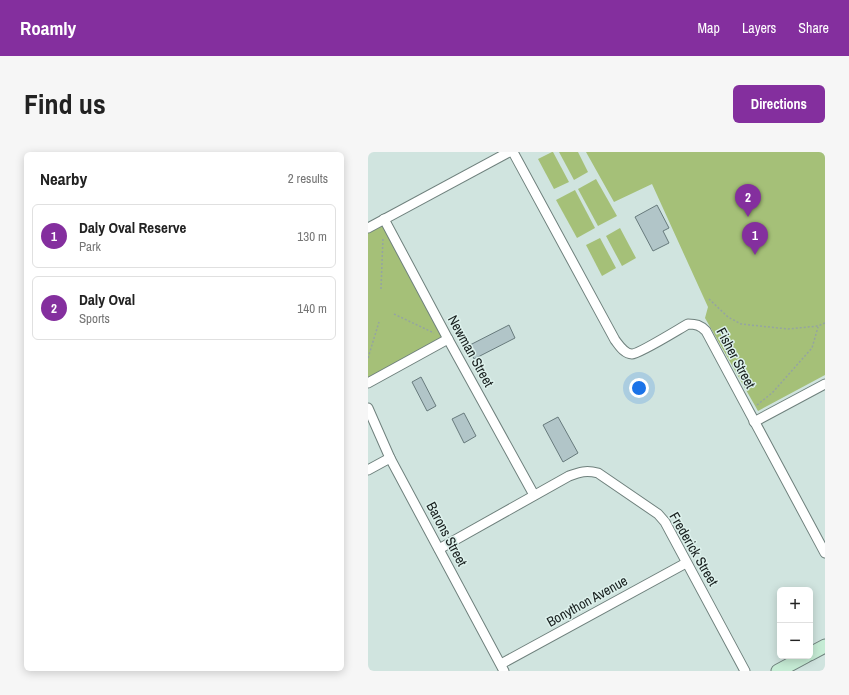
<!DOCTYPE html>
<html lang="en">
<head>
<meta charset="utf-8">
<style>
	:root { --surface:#fff; --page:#f6f6f6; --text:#222; --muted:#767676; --line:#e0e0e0; --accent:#842f9e }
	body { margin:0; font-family:"Archivo Narrow",sans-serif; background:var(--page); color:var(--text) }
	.controls { position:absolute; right:12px; bottom:12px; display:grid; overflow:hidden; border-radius:6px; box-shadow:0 2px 10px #0003 }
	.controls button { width:36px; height:36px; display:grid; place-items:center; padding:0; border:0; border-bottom:1px solid var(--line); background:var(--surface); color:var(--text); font:20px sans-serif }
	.you { position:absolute; left:271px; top:236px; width:14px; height:14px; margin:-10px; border:3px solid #fff; border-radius:50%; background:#1a73e8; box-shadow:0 0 0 6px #1a73e833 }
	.badge { display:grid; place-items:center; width:26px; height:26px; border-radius:50%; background:var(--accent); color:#fff; font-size:13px; font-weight:700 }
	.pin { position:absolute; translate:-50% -33px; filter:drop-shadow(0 1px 2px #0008) }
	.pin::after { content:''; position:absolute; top:21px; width:14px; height:12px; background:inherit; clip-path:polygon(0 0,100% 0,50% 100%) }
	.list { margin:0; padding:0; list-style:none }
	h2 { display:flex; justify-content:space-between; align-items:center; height:52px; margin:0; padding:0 16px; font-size:17px }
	h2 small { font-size:13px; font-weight:400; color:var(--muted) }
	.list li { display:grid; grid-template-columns:26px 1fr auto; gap:12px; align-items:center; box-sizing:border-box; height:64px; margin:0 8px 8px; padding:0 8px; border:1px solid var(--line); border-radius:6px }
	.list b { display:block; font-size:15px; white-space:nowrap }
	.list p { margin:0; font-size:13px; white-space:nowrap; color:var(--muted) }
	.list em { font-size:13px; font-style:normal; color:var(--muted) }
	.map { position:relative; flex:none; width:457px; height:519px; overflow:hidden; border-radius:6px }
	header { display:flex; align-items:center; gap:24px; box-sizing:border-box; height:56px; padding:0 20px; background:var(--accent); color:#fff }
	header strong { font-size:19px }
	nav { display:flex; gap:22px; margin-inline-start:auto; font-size:14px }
	.intro { display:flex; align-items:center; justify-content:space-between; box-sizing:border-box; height:96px; padding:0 24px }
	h1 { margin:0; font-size:28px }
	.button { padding:10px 18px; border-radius:6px; background:var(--accent); color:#fff; font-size:14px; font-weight:700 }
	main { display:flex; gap:24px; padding:0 24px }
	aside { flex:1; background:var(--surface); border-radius:6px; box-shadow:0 2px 10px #0003 }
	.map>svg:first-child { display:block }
	.green { fill:#a5c078 }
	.building { fill:#b1c5c8; stroke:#677a7c }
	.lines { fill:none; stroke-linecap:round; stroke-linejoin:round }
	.street-casing { stroke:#6f817d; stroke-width:11 }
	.secondary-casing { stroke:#6f817d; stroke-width:15 }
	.path { stroke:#95a4a1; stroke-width:1.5; stroke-dasharray:2 2; stroke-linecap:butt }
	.street { stroke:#fff; stroke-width:9 }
	.secondary { stroke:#c6ecd5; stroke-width:13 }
	.labels { text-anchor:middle; stroke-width:3; stroke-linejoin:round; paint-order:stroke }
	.street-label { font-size:14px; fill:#171e1d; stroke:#ddf1ec }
</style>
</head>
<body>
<header>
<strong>Roamly</strong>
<nav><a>Map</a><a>Layers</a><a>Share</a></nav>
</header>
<div class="intro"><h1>Find us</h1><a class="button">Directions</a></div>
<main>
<aside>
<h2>Nearby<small>2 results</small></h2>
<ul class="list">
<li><span class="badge">1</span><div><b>Daly Oval Reserve</b><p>Park</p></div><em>130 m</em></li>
<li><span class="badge">2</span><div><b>Daly Oval</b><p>Sports</p></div><em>140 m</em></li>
</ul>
</aside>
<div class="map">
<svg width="457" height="519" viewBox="0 0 457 519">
	<rect width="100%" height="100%" fill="#d0e4df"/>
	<g class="green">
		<path d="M 184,0 L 185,0 L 201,30 L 186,37 L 170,7 Z"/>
		<path d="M 191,0 L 210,0 L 220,20 L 206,28 Z"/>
		<path d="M 218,0 L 457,0 L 457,223 L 390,259 L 337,166 L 340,155 L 284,32 L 246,50 Z"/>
		<path d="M 228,27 L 249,64 L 230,74 L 210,37 Z"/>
		<path d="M 207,38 L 227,76 L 209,86 L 188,48 Z"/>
		<path d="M 16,67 L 80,187 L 0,231 L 0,76 Z"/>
		<path d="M 252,76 L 268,106 L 254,114 L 238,84 Z"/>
		<path d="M 232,86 L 248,116 L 234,124 L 218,93 Z"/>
	</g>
	<g class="building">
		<path d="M 289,53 L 301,76 L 295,79 L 301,91 L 285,99 L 267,65 Z"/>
		<path d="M 141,173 L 147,186 L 106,207 L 100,194 Z"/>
		<path d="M 53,225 L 68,254 L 59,259 L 44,230 Z"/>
		<path d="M 96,261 L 108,284 L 96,291 L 84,267 Z"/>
		<path d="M 190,265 L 210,301 L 195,310 L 175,273 Z"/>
	</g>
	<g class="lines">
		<g class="street-casing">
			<g id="street">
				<path d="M 145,0 L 247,188 C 251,193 256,202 264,202 C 271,202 311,177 320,172 C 328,172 332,173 338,179 L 457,401"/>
				<path d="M 16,67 L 80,187 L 166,343"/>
				<path d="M 0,76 L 141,0"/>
				<path d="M 0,231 L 80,187"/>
				<path d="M 0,256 L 22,306 L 136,519"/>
				<path d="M 386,270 L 457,232"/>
				<path d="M 0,318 L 22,306"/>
				<path d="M 71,397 L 201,324 C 212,320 218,318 230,321 L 290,362 L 297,370 L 377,519"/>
				<path d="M 133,512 L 318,411"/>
			</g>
		</g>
		<g class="secondary-casing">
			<g id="secondary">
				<path d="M 442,502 L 457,494"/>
				<path d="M 410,519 L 438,504"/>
			</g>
		</g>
		<g class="path">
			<path d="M 13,137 L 15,85"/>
			<path d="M 341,147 L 360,165 L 373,172 L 420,177 L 450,174 L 457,171"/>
			<path d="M 26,162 L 66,181"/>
			<path d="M 0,206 L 11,170"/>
			<path d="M 389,253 L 404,241 L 444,196 L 450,175"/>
		</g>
		<use href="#street" class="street"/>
		<use href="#secondary" class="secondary"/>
	</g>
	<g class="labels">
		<g class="street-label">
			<text transform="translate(103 199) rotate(61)" y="5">Newman Street</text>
			<text transform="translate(368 206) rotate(62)" y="5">Fisher Street</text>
			<text transform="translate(79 382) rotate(62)" y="5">Barons Street</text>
			<text transform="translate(326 397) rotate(60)" y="5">Frederick Street</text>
			<text transform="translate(219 449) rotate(-29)" y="5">Bonython Avenue</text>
		</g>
	</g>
</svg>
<div class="controls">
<button>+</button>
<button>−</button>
</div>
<div class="you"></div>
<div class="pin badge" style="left:387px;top:103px">1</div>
<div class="pin badge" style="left:380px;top:65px">2</div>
</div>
</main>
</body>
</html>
